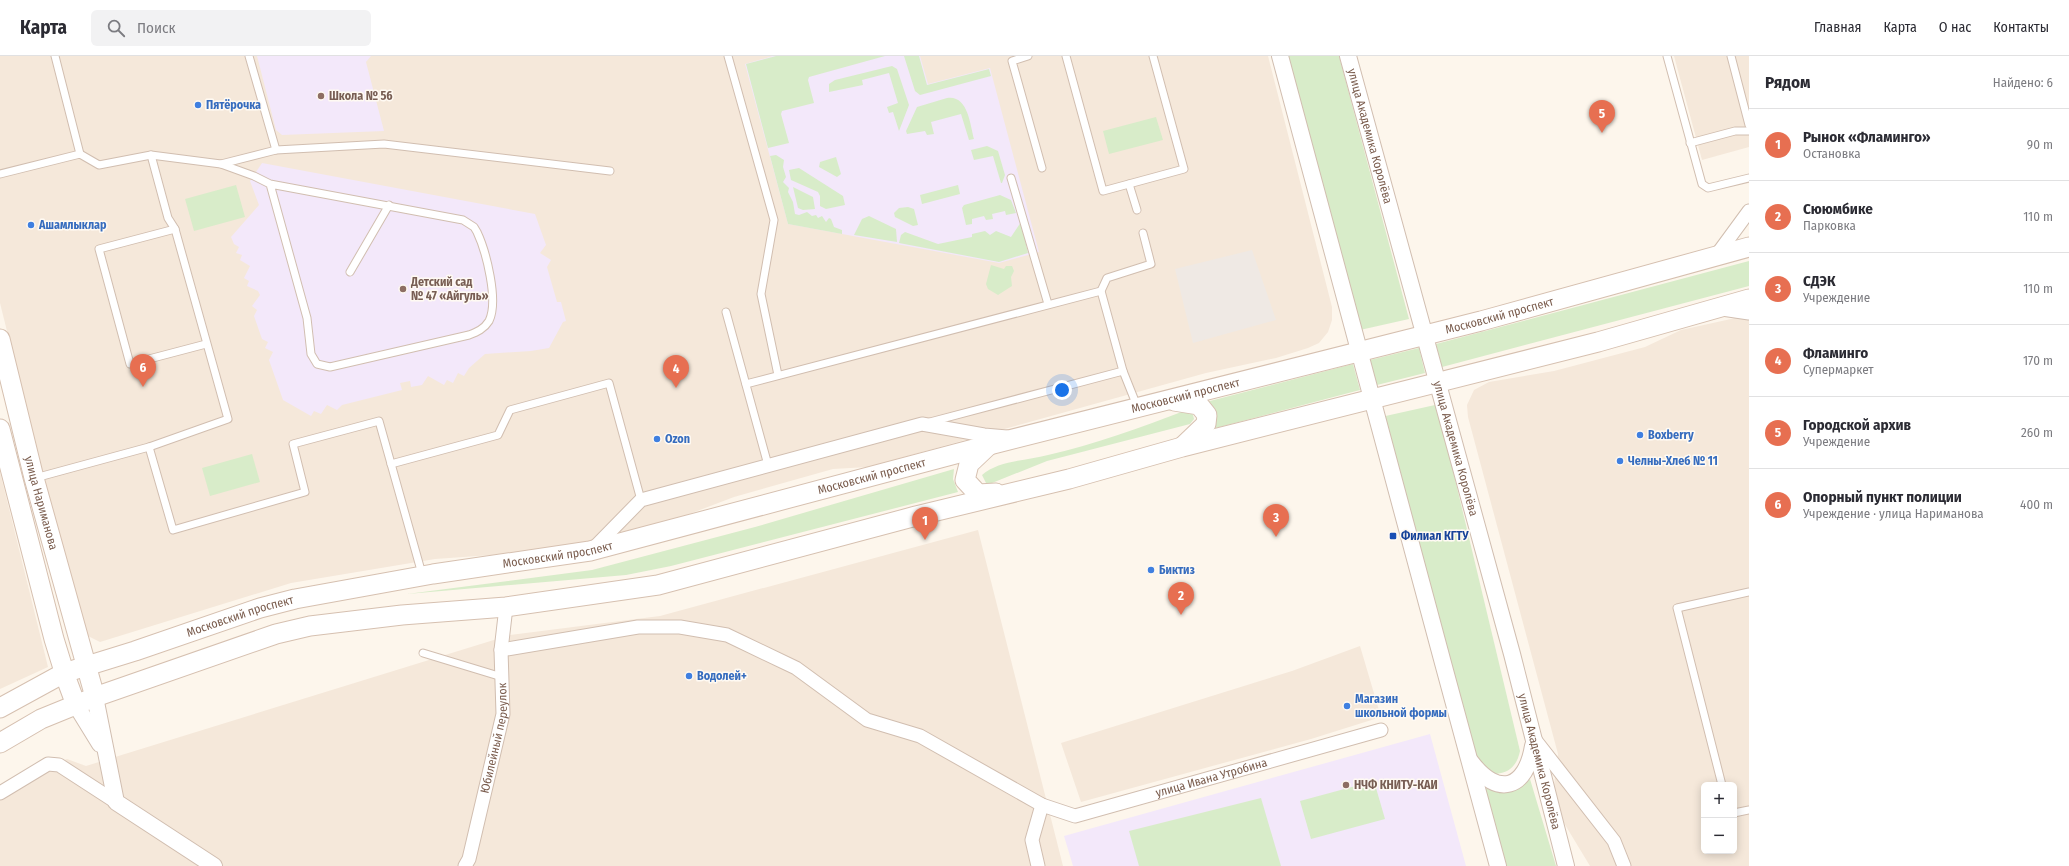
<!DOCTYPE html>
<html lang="ru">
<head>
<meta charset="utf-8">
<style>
	:root { --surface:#fff; --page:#f2f2f3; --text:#2b2b33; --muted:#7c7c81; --line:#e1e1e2; --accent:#e76f51 }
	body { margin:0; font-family:"Fira Sans Condensed",sans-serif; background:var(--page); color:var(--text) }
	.controls { position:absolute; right:12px; bottom:12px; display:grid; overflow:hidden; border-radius:6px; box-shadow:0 2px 10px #0003 }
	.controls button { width:36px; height:36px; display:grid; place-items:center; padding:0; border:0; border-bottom:1px solid var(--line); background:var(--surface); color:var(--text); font:20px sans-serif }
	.you { position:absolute; left:1062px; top:334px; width:14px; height:14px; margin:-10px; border:3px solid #fff; border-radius:50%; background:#1a73e8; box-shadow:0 0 0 6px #1a73e833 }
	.badge { display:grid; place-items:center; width:26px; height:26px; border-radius:50%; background:var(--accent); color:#fff; font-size:13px; font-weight:700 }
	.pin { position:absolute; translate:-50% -33px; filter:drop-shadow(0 1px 2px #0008) }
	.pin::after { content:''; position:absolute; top:21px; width:14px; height:12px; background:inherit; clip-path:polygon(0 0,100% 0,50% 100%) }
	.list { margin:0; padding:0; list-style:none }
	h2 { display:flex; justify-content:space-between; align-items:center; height:52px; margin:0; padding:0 16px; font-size:17px }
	h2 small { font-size:13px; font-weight:400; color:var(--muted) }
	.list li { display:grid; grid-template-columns:26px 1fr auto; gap:12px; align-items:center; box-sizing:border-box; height:72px; padding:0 16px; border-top:1px solid var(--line) }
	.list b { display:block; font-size:15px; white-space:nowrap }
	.list p { margin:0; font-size:13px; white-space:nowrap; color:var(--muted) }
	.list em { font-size:13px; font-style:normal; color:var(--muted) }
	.icon { flex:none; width:22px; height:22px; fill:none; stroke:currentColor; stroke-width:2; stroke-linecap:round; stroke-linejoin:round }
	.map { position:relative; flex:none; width:1749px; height:810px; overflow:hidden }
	header { display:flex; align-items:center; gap:24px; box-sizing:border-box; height:56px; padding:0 20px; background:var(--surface); border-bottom:1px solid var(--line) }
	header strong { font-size:19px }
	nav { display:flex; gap:22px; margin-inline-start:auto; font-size:14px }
	.search { width:280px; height:36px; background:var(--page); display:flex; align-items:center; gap:10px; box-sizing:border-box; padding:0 14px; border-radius:6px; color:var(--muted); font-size:15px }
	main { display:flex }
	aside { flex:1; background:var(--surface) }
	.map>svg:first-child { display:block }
	.residential { fill:#f5e8da; fill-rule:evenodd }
	.industrial { fill:#efe9e4 }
	.education { fill:#f3e8fa }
	.green { fill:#d8ecc9 }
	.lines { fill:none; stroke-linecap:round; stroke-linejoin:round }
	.service-casing { stroke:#d1beb0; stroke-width:9 }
	.minor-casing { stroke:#d1beb0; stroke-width:15 }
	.tertiary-casing { stroke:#d1beb0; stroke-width:18 }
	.secondary-casing { stroke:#d6c0b0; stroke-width:21 }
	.service { stroke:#fff; stroke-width:7 }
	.minor { stroke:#fff; stroke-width:13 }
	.tertiary { stroke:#fff; stroke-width:16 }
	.secondary { stroke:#fff; stroke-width:19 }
	.education-dot { fill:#8d6e63; stroke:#fffaf3; stroke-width:1.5 }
	.shop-dot { fill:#3f7fe0; stroke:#fffaf3; stroke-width:1.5 }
	.transit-dot { fill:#1a4fb4; stroke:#fffaf3; stroke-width:1.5 }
	.labels { text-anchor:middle; stroke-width:3; stroke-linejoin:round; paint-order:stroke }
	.education-label { font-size:12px; font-weight:bold; fill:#785e54; stroke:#fffaf3; text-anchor:start }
	.shop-label { font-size:12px; font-weight:bold; fill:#366cbe; stroke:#fffaf3; text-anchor:start }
	.street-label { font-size:12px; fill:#7a5c4d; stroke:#fffaf3 }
	.transit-label { font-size:12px; font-weight:bold; fill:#164399; stroke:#fffaf3; text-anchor:start }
</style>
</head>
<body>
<header>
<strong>Карта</strong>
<div class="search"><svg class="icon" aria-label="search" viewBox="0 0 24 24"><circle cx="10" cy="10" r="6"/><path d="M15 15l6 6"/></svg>Поиск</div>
<nav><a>Главная</a><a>Карта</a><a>О нас</a><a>Контакты</a></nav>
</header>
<main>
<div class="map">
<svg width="1749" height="810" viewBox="0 0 1749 810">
	<rect width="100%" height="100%" fill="#fdf6ec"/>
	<g class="residential">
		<path d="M 0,0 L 1268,0 L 1332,251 L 1332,264 L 1328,276 L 1319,287 L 1308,292 L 1276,302 L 1206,317 L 868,411 L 833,413 L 734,441 L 684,460 L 561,494 L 435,503 L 291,527 L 100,586 L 88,580 L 39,404 L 0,247 Z"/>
		<path d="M 1674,0 L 1749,0 L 1749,91 L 1702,104 Z"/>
		<path d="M 1749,259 L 1749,810 L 1590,810 L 1564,767 L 1554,729 L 1558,698 L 1468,361 L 1467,349 L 1474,334 L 1489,326 L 1554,315 L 1645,291 L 1681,274 ZM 1704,729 L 1734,729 L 1734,795 L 1704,795 Z"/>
		<path d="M 0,416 L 48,611 L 0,633 Z"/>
		<path d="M 978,474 L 1063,810 L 0,810 L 0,729 L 67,703 L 86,710 L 510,579 L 660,560 Z"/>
		<path d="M 1360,590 L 1381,661 L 1311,683 L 1081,746 L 1061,687 L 1292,615 Z"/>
	</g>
	<path class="industrial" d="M 1252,194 L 1276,264 L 1193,287 L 1175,213 Z"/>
	<g class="education">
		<path d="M 257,0 L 371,0 L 366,6 L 384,75 L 282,79 L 276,74 Z"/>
		<path d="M 773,0 L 920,0 L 928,28 L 990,12 L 1039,196 L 999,207 L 788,168 L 745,8 Z"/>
		<path d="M 262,107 L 535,158 L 546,189 L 540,197 L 551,204 L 547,211 L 557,246 L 561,246 L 566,265 L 563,266 L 549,292 L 531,295 L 485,298 L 469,312 L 464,320 L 458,317 L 453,327 L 447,324 L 444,329 L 428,320 L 422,329 L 411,331 L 410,325 L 400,327 L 402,334 L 342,349 L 337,354 L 327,349 L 321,358 L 314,355 L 311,360 L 283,344 L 269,304 L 273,296 L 265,292 L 268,286 L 262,283 L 254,260 L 257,254 L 252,250 L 260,239 L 258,235 L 247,230 L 249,225 L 244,222 L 250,210 L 240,204 L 242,199 L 236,197 L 239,191 L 234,188 L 231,181 L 259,149 L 250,125 Z"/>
		<path d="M 1430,678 L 1466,810 L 1073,810 L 1064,780 Z"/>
	</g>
	<g class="green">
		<path d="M 776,0 L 885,0 L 809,21 L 808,24 L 814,47 L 782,55 L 781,58 L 789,87 L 768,92 L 746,8 Z"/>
		<path d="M 904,0 L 919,0 L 927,29 L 989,13 L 991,20 L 920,39 L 915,35 Z"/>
		<path d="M 1288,0 L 1339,0 L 1409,263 L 1360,274 Z"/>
		<path d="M 892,10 L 897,13 L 909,49 L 899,75 L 893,56 L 889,57 L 887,51 L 898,47 L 889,17 L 862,24 L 863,29 L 829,36 L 829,28 L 835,24 Z"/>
		<path d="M 947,42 C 968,39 970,68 974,83 L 969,84 L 961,58 L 931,66 L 934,78 L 927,79 L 925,75 L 907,78 L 906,75 L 917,51 Z"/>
		<path d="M 1156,61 L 1163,84 L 1109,98 L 1103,75 Z"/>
		<path d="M 987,90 L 998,95 L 1005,119 L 1002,127 L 1001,127 L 993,100 L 974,104 L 971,94 Z"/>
		<path d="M 776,99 L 784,104 L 783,111 L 786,121 L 783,126 L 789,132 L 788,136 L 793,146 L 795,158 L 799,159 L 807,156 L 812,160 L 816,159 L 818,162 L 822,160 L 826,166 L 829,162 L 831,163 L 834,171 L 842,174 L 842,178 L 788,168 L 770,100 Z"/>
		<path d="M 836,101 L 841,118 L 837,121 L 819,111 L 820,106 Z"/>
		<path d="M 799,112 L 843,140 L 845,149 L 826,153 L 820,150 L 820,140 L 818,136 L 791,124 L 789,114 Z"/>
		<path d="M 236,129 L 245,161 L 194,175 L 185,143 Z"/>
		<path d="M 958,129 L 960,138 L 922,148 L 920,139 Z"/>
		<path d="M 793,131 L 813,141 L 815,153 L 803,154 L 798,152 Z"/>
		<path d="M 1000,139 L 1011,144 L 1016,157 L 1006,159 L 1005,155 L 992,158 L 993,163 L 986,164 L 984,160 L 972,163 L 972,168 L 966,169 L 962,152 L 964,149 Z"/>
		<path d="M 899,152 L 908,151 L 914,153 L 918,169 L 913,170 L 895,161 L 894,157 Z"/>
		<path d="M 869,160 L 896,173 L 897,186 L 854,179 L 862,163 Z"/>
		<path d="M 1021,166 L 1028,197 L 999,206 L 899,187 L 901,179 L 905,176 L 938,188 L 972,181 L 972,178 L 985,175 L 990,179 L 996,175 L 1011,181 Z"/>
		<path d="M 1749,205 L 1749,230 L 1442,311 L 1436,288 Z"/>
		<path d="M 991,209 L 1004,213 L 1006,210 L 1012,210 L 1014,215 L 1011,221 L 1012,230 L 998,239 L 988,233 L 986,228 Z"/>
		<path d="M 1419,292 L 1425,317 L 1377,329 L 1370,304 Z"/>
		<path d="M 1353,308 L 1360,334 L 1212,373 L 1206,346 Z"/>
		<path d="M 1435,349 L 1449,398 L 1520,695 C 1517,709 1510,717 1495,718 L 1479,705 L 1475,696 L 1381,361 Z"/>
		<path d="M 1184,355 L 1190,355 L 1193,359 L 1194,363 L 1190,368 L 1047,405 L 992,427 L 986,427 L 982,419 C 999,404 1026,405 1048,399 C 1095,388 1140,372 1184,355 Z"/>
		<path d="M 252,398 L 260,426 L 210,440 L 202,412 Z"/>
		<path d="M 954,413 L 953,423 L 958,436 L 671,510 L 626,519 L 407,538 L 592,514 L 755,471 Z"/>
		<path d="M 1530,723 L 1556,810 L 1505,810 L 1480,729 C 1498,740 1515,737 1530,723 Z"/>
		<path d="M 1374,725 L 1385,763 L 1311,783 L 1300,745 Z"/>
		<path d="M 1261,742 L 1281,810 L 1139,810 L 1129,775 Z"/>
	</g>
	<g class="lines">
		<g class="service-casing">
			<g id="service">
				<path d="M 55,0 L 80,98"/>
				<path d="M 249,0 L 276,94"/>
				<path d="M 728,0 L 774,164 L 761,238 L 778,319"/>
				<path d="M 1028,0 L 1012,5 L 1042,112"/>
				<path d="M 1066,0 L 1103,135 L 1184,113 L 1153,0"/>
				<path d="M 1667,0 L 1702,128 L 1708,132 L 1712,131 L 1749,122"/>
				<path d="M 1731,0 L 1749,69"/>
				<path d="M 1690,87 L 1735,75 L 1749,75"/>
				<path d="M 221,108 L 276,94 L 384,88 L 610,115"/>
				<path d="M 0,118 L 80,98 L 99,109 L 151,99 L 221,108 L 254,120 L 270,128 L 463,164 L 474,171 L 477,176 C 486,195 499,245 489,265 C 484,273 477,276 469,279 L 330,311 L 317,308 L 311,298 L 307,262 L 270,128"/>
				<path d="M 1011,122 L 1048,248"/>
				<path d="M 1129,128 L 1137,154"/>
				<path d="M 175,173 L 99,193 L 130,308 L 206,288"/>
				<path d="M 350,216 L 389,149"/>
				<path d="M 726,256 L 768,409"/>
				<path d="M 1123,315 L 1137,350"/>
				<path d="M 746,328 L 1101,235"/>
				<path d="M 930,366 L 1123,315 L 1101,235 L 1107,222 L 1151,208 L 1143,177"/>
				<path d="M 149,391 L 228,363 L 175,173 L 168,162 L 151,99"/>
				<path d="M 391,408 L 498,379 L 510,354 L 609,327 L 641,444"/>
				<path d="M 35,422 L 149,391 L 173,474 L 305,436 L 293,388 L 379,365 L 422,518"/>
				<path d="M 423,597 L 502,621"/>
				<path d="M 1722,729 L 1677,552 L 1749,536"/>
				<path d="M 1734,757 L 1749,754"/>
			</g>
		</g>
		<g class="minor-casing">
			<g id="minor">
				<path d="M 1716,200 L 1749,155"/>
				<path d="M 1722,253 L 1749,257"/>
				<path d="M 592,494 L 641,444 L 922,368 L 984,379 L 1007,381"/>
				<path id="s1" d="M 501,594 L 638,571 L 680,571 L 727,579 L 796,612 L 867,664 L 920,680 L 1042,749 L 1075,760 L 1381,674"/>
				<path d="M 1536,685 L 1614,785 L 1624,810"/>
				<path d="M 0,737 L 48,708 L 59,709 L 116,746"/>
				<path id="s2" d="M 465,810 L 469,803 L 503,658 L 501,594 L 506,551"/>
				<path d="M 1038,810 L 1032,784 L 1042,749"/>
			</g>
		</g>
		<g class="tertiary-casing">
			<g id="tertiary">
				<path d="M 1280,0 C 1351,270 1425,540 1498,810"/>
				<path id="s3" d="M 1348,0 L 1512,598 L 1566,810"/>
				<path d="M 95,641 L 116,746 L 214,810"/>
				<path d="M 76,649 L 100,688"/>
				<path d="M 1471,706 C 1498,742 1526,733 1533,690"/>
			</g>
		</g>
		<g class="secondary-casing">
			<g id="secondary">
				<path id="s4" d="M 0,283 L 34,422 L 95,641"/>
				<path d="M 1174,345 L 1199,349 L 1207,359 L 1206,368 L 1183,390"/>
				<path d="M 0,373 L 54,583 L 66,622 L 76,649"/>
				<path d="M 988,390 L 969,408 L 965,424 L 978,438 L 996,437"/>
				<path id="s5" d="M 0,652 L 64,617 L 135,595 L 260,552 L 295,543 L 433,518 L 590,495 L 989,389 L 1481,265 L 1749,191"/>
				<path d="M 0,687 L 41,663 L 95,641 L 276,578 L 310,570 L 402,559 L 506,551 L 658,529 L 916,460 L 1069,423 L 1182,391 L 1598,286 L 1749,243"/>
			</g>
		</g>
		<use href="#service" class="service"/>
		<use href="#minor" class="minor"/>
		<use href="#tertiary" class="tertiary"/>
		<use href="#secondary" class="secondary"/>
	</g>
	<g class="education-dot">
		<circle cx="321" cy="40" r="4"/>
		<circle cx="403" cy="233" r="4"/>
		<circle cx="1346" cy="729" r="4"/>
	</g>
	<g class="shop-dot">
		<circle cx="198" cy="49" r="4"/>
		<circle cx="31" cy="169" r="4"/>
		<circle cx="1640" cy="379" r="4"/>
		<circle cx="657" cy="383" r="4"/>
		<circle cx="1620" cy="405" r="4"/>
		<circle cx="1151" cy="514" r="4"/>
		<circle cx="689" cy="620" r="4"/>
		<circle cx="1347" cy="650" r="4"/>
	</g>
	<rect class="transit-dot" x="1389" y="476" width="8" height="8" rx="2"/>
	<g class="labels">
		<g class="education-label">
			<text x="329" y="44">Школа № 56</text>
			<text x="411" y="230">Детский сад<tspan x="411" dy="14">№ 47 «Айгуль»</tspan></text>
			<text x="1354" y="733">НЧФ КНИТУ-КАИ</text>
		</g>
		<g class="shop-label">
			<text x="206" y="53">Пятёрочка</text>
			<text x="39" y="173">Ашамлыклар</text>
			<text x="1648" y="383">Boxberry</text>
			<text x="665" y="387">Ozon</text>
			<text x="1628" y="409">Челны-Хлеб № 11</text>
			<text x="1159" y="518">Биктиз</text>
			<text x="697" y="624">Водолей+</text>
			<text x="1355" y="647">Магазин<tspan x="1355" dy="14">школьной формы</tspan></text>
		</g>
		<g class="street-label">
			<text dy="4" stroke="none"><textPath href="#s3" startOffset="83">улица Академика Королёва</textPath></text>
			<text dy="4" stroke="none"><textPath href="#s5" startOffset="1554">Московский проспект</textPath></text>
			<text dy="4" stroke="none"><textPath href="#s5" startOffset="1230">Московский проспект</textPath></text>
			<text dy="4" stroke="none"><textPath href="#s3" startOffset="407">улица Академика Королёва</textPath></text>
			<text dy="4" stroke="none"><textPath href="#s5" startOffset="906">Московский проспект</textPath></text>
			<text dy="4" stroke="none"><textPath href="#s4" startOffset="169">улица Нариманова</textPath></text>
			<text dy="4" stroke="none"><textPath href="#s5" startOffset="582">Московский проспект</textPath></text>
			<text dy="4" stroke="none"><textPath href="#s5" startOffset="258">Московский проспект</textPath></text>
			<text dy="4" stroke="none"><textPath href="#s2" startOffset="132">Юбилейный переулок</textPath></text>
			<text dy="4" stroke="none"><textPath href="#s3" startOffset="731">улица Академика Королёва</textPath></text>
			<text dy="4" stroke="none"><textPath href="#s1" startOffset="765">улица Ивана Утробина</textPath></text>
		</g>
		<g class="transit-label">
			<text x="1401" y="484">Филиал КГТУ</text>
		</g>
	</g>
</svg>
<div class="controls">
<button>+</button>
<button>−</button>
</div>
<div class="you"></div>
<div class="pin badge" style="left:925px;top:484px">1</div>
<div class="pin badge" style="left:1181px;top:559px">2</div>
<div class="pin badge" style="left:1276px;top:481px">3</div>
<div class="pin badge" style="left:676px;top:332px">4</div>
<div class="pin badge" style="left:1602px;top:77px">5</div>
<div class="pin badge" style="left:143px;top:331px">6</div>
</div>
<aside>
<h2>Рядом<small>Найдено: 6</small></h2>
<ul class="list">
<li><span class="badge">1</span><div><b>Рынок «Фламинго»</b><p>Остановка</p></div><em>90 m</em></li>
<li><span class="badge">2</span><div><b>Сююмбике</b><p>Парковка</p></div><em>110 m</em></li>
<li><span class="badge">3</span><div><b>СДЭК</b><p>Учреждение</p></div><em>110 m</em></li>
<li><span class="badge">4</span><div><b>Фламинго</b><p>Супермаркет</p></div><em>170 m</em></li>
<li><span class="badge">5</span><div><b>Городской архив</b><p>Учреждение</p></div><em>260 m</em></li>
<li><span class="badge">6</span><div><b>Опорный пункт полиции</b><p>Учреждение · улица Нариманова</p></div><em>400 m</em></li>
</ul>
</aside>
</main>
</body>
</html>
